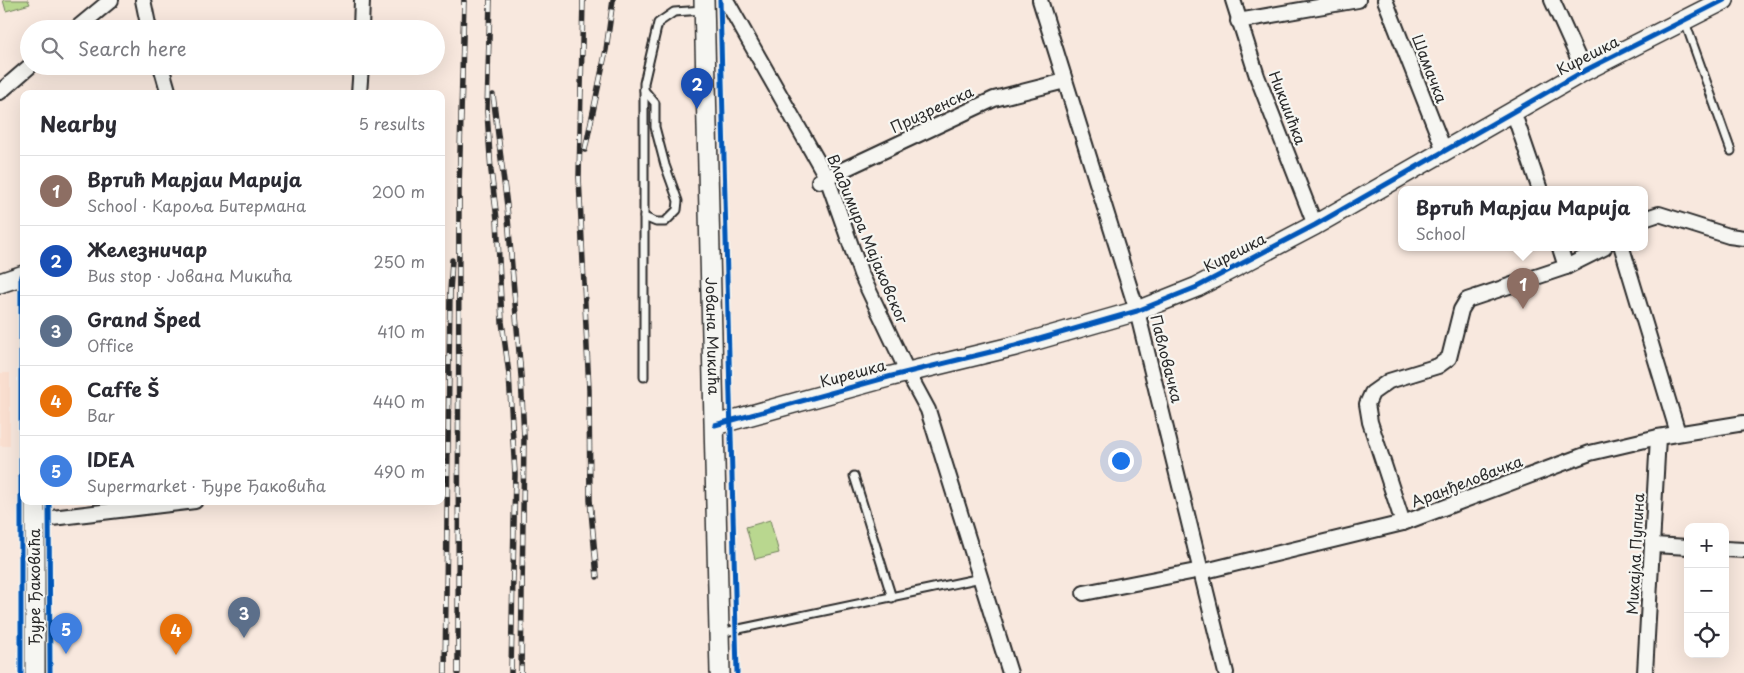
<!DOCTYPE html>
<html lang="en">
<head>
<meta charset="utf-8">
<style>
	:root { --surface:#fff; --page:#f2f2f3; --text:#2b2b33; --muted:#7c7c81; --line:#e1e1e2; --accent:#d93025 }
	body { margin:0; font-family:"Playpen Sans",sans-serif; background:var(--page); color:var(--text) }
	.controls { position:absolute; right:15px; bottom:15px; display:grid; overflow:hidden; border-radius:10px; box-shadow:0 5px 20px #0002 }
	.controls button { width:45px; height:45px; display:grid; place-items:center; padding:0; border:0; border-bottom:1px solid var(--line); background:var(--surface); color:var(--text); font:25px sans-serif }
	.you { position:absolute; left:1120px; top:460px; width:18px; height:18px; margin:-12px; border:4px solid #fff; border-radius:50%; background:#1a73e8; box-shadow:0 0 0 8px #1a73e833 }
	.badge { display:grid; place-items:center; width:32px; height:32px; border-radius:50%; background:var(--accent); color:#fff; font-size:16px; font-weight:700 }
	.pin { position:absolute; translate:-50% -41px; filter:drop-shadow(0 1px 2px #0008) }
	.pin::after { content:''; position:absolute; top:26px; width:18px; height:15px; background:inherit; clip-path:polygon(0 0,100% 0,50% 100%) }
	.popup { position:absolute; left:1398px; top:186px; width:250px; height:65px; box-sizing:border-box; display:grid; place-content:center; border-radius:10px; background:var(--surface); filter:drop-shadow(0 1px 4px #0005); font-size:16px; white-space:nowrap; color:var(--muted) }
	.popup b { font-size:19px; color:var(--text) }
	.popup::after { content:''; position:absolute; left:50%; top:100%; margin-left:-10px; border:10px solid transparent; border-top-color:var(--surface) }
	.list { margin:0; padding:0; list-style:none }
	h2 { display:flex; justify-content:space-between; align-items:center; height:65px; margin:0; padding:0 20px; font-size:21px }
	h2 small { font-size:16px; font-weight:400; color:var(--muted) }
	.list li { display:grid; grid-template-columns:32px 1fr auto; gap:15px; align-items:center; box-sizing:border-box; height:70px; padding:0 20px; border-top:1px solid var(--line) }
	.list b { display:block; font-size:19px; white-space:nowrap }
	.list p { margin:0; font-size:16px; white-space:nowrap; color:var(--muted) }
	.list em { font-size:16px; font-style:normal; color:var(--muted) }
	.icon { flex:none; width:28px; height:28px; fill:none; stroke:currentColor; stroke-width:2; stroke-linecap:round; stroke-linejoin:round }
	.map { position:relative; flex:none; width:1744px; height:673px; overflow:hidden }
	.search { position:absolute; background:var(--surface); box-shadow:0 5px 20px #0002; left:20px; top:20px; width:425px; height:55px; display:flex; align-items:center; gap:12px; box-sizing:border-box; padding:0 18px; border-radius:28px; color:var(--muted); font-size:19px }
	.panel { position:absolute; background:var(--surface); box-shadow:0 5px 20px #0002; left:20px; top:90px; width:425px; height:415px; border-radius:10px }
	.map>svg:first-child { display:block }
	.built { fill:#fadfd0 }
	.green { fill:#b9d78f; stroke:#72815d }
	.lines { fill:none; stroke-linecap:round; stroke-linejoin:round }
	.lane-casing { stroke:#2b2b2b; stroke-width:11 }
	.street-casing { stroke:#2b2b2b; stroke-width:18 }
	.secondary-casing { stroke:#2b2b2b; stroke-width:22 }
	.lane { stroke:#f6f6f2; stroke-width:7 }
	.street { stroke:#f6f6f2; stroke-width:14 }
	.secondary { stroke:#f6f6f2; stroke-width:19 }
	.rail-casing { stroke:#2b2b2b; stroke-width:5.5 }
	.rail { stroke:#f6f6f2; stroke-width:4; stroke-dasharray:11; stroke-linecap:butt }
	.cycleway-casing { stroke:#f6f6f2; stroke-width:8 }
	.cycleway { stroke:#0057b8; stroke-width:5 }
	.labels { text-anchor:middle; stroke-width:4.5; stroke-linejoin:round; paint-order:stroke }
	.street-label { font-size:15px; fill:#2b2b2b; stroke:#f6f6f2 }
</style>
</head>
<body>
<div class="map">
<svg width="1744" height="673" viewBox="0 0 1744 673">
	<rect width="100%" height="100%" fill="#f8e8de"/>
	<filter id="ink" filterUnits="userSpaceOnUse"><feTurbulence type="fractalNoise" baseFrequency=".02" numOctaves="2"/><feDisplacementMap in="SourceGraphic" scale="10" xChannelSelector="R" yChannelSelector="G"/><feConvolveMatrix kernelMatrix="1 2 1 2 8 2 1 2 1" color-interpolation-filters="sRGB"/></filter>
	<g filter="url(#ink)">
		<rect class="built" x="0" y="373" width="10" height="73"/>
		<g class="green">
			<path d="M 3,0 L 28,0 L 30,4 L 6,11 Z"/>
			<path d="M 770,520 L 779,553 L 755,559 L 746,527 Z"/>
		</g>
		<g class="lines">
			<g class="lane-casing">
				<g id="lane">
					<path d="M 1685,22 L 1731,151"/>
					<path d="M 644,90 L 655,103 L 655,127 L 665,165 L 678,201 L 677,210 L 665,222 L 656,222 L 644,217"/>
					<path d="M 644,377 L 644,83 L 658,23 L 674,12 L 704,10"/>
					<path d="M 854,476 L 892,598"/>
					<path d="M 720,633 L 981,578"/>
				</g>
			</g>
			<g class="street-casing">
				<g id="street">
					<path d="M 143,0 L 149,29"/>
					<path d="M 726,0 L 827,178 L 861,274 L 908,373 L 928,410 L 1010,673"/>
					<path d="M 1040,0 L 1137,311 L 1226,673"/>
					<path d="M 1233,0 L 1257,76 L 1315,225"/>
					<path d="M 1385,0 L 1444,150"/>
					<path d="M 1552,0 L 1584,71"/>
					<path d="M 1238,21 L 1358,0"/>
					<path d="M 76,29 L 111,0"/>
					<path d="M 361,29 L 362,0"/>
					<path d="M 161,66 L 169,94"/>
					<path d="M 0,92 L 30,66"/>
					<path d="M 359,94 L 361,66"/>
					<path d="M 1513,111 L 1540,190"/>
					<path d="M 819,181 L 994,99 L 1065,81"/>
					<path d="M 1644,219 L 1659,214 L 1729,236 L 1744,238"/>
					<path d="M 1560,248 L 1566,267"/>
					<path d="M 1622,248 L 1678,433"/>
					<path d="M 35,520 L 195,501"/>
					<path d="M 1403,523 L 1370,422 L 1367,404 L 1372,393 L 1389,381 L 1438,366 L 1449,358 L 1461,310 L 1467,300 L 1566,267 L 1604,248"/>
					<path d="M 1654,545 L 1688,547"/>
					<path d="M 1725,549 L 1744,550"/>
					<path d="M 1201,572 L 1403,523 L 1590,453 L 1658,437 L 1744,423"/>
					<path d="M 1084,593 L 1201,570"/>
					<path d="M 1645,673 L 1658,437"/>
				</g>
			</g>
			<g class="secondary-casing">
				<g id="secondary">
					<path id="s1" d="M 704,0 L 720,673"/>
					<path d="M 0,283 L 24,275"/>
					<path d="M 715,425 L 892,376 L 1015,346 L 1137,311 L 1197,287 L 1315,225 L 1584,71 L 1724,0"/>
					<path d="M 35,501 L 35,673"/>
				</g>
			</g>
			<use href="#lane" class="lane"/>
			<use href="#street" class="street"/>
			<use href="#secondary" class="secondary"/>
			<g class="rail-casing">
				<g id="rail">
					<path d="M 490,0 L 487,112 L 491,171 L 497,219 L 502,322 L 509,374 L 515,474 L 511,673"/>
					<path d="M 583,0 L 579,177 L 589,390 L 590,500 L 597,577"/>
					<path d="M 493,95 L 507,206 L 521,376 L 524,437 L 521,673"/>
					<path d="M 585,150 L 606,50 L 613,0"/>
					<path d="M 445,673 L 450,292 L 452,260"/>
					<path d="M 458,673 L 459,191 L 464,0"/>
				</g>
			</g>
			<use href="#rail" class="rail"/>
			<g class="cycleway-casing">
				<g id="cycleway">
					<path d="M 720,0 L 737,673"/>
					<path d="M 21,276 L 21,673"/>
					<path d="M 715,425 L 892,376 L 1015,346 L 1137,311 L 1197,287 L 1315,225 L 1584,71 L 1724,0"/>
					<path d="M 49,501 L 50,673"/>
				</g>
			</g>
			<use href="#cycleway" class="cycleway"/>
		</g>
	</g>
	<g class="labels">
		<g class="street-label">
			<text transform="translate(1588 56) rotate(-27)" y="5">Кирешка</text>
			<text transform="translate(1429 69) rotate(69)" y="5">Шамачка</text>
			<text transform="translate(1287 108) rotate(69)" y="5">Никшићка</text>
			<text transform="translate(932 110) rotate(-25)" y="5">Призренска</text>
			<text transform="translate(867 239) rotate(67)" y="5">Владимира Мајаковског</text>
			<text transform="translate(1235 253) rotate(-27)" y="5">Кирешка</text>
			<text dy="5" stroke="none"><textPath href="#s1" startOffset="336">Јована Микића</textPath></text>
			<text transform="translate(1166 359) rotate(76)" y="5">Павловачка</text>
			<text transform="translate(853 374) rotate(-15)" y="5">Кирешка</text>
			<text transform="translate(1467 482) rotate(-21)" y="5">Аранђеловачка</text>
			<text transform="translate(1636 554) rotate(-87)" y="5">Михајла Пупина</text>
			<text transform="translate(35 587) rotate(-90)" y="5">Ђуре Ђаковића</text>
		</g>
	</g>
</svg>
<div class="controls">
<button>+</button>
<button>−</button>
<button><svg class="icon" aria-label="locate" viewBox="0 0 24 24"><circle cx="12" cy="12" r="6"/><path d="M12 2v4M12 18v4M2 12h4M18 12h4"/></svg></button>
</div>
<div class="you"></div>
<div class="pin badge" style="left:1523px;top:309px;background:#8d6e63">1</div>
<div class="popup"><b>Вртић Марјаи Марија</b>School</div>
<div class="pin badge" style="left:697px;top:109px;background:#1a4fb4">2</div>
<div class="pin badge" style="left:244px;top:638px;background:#5c6f8a">3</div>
<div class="pin badge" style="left:176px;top:655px;background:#e8710a">4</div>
<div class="pin badge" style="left:66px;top:654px;background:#3f7fe0">5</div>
<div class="search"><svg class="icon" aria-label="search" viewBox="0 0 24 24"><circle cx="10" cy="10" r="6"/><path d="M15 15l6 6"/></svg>Search here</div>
<section class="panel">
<h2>Nearby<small>5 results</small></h2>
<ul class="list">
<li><span class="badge" style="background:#8d6e63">1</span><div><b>Вртић Марјаи Марија</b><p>School · Кароља Битермана</p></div><em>200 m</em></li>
<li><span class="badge" style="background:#1a4fb4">2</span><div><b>Железничар</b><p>Bus stop · Јована Микића</p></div><em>250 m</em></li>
<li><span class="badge" style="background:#5c6f8a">3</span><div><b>Grand Šped</b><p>Office</p></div><em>410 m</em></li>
<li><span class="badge" style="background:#e8710a">4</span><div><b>Caffe Š</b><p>Bar</p></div><em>440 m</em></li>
<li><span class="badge" style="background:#3f7fe0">5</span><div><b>IDEA</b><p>Supermarket · Ђуре Ђаковића</p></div><em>490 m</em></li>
</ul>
</section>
</div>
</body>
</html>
